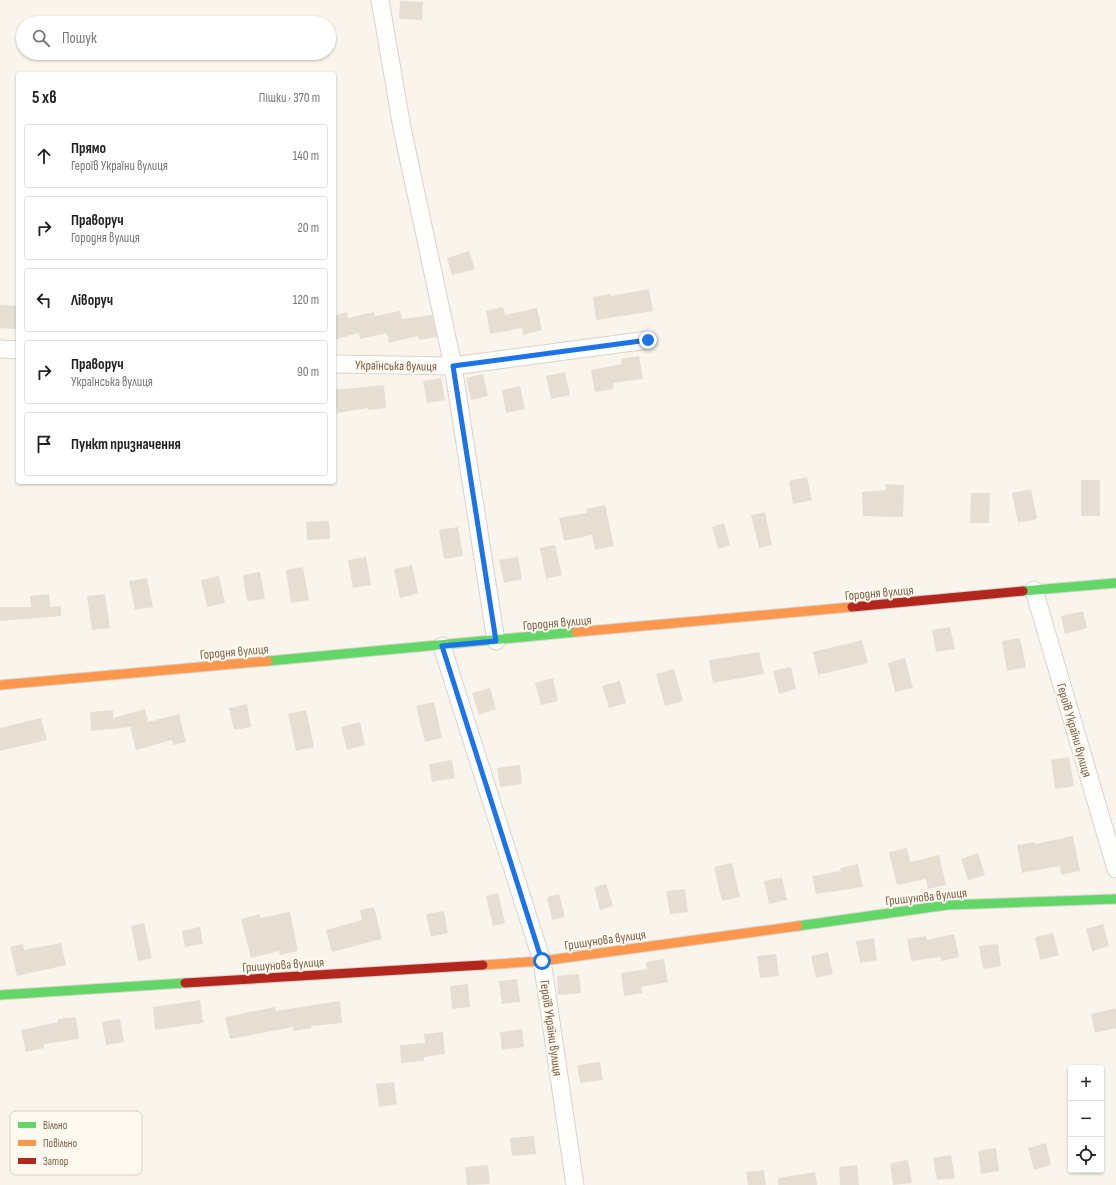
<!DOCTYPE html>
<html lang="uk">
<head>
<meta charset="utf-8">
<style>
	:root { --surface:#fff; --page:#f6f6f6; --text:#222; --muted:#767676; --line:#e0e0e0 }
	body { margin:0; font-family:"Sofia Sans Condensed",sans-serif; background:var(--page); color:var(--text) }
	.controls { position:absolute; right:12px; bottom:12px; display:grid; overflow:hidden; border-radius:4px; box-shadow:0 1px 3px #0004 }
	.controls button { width:36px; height:36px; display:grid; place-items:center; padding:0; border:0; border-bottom:1px solid var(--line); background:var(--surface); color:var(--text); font:20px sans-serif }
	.stop { position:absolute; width:12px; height:12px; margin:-9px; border:3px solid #1a73e8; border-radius:50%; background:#fff }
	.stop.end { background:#1a73e8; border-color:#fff; box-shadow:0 1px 4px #0008 }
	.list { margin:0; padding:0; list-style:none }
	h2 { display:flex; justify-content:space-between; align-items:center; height:52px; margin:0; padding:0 16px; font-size:17px }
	h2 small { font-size:13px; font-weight:400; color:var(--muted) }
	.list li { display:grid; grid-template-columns:26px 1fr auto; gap:12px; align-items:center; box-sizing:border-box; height:64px; margin:0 8px 8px; padding:0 8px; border:1px solid var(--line); border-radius:4px }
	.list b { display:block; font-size:15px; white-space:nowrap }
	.list p { margin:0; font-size:13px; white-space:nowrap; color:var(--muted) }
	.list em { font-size:13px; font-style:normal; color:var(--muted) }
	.icon { flex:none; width:22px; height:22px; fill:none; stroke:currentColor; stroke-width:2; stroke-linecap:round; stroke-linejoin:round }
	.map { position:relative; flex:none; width:1116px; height:1185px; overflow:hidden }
	.search { position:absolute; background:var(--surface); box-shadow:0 1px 3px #0004; left:16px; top:16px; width:320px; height:44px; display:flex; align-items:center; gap:10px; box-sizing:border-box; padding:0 14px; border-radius:22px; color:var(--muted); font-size:15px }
	.panel { position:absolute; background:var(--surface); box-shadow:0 1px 3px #0004; left:16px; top:72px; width:320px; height:412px; border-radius:4px }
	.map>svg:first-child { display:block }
	.building { fill:#e6ded3 }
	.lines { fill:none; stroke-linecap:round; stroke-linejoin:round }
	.street-casing { stroke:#d9d2cb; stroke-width:19 }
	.fast-casing { stroke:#d9d2c8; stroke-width:11 }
	.slow-casing { stroke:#d9d2c8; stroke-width:11 }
	.jam-casing { stroke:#d9d2c8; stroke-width:11 }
	.street { stroke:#fefefc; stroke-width:17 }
	.fast { stroke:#63d668; stroke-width:9 }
	.slow { stroke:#ff974d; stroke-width:9 }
	.jam { stroke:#b3261e; stroke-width:9 }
	.route { stroke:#1a73e8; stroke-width:5 }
	.labels { text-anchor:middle; stroke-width:4; stroke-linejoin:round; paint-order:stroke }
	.street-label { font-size:13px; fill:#7c5e48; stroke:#fffaf0 }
	.key { fill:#fffaf0; stroke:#d8cbbe; stroke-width:1 }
	.key-label { font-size:11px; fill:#7c5e48 }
</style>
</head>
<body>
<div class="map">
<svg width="1116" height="1185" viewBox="0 0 1116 1185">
	<rect width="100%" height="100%" fill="#f9f5ed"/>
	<g class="building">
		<path d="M 400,1 L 423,2 L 422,20 L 399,19 Z"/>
		<path d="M 469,251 L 475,269 L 452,275 L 447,258 Z"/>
		<path d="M 649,289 L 653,311 L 596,320 L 593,297 L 611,294 L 611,296 Z"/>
		<path d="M 0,305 L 18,306 L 16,329 L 0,328 Z"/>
		<path d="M 503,307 L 505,315 L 537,308 L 542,330 L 523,335 L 522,328 L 490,334 L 486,311 Z"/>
		<path d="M 400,311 L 402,319 L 432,315 L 437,337 L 419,340 L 418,336 L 389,343 L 387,333 L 360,339 L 359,333 L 334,340 L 334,316 L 347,312 L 348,318 L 374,312 L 375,316 Z"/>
		<path d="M 639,356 L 643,379 L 613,383 L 614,389 L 595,392 L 591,370 L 622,364 L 621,359 Z"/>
		<path d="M 565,372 L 570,395 L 551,399 L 546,376 Z"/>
		<path d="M 483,374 L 488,396 L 471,400 L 466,378 Z"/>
		<path d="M 441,378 L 445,400 L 427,403 L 423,381 Z"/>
		<path d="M 384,385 L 386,408 L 368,410 L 368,408 L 337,413 L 334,390 Z"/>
		<path d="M 520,386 L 525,409 L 506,413 L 502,390 Z"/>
		<path d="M 807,477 L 812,500 L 793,504 L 789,481 Z"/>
		<rect x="1081" y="480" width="19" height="36"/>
		<path d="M 886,484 L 904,485 L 903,517 L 863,516 L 862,492 L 885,490 Z"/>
		<path d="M 1031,489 L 1037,519 L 1018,523 L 1012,493 Z"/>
		<path d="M 971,493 L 990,493 L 989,523 L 970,523 Z"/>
		<path d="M 605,505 L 614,546 L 595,550 L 592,535 L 564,541 L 559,518 L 587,513 L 586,509 Z"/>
		<path d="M 765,512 L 772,545 L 759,548 L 751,515 Z"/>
		<path d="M 329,521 L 330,539 L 307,540 L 306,522 Z"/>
		<path d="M 724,523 L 730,545 L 718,549 L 712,527 Z"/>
		<path d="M 458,527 L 463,556 L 444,559 L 439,530 Z"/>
		<path d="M 555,545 L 562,575 L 546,579 L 540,548 Z"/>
		<path d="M 366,557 L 371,585 L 353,588 L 348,560 Z"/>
		<path d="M 518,557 L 522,579 L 504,583 L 499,560 Z"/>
		<path d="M 412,565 L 418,593 L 400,598 L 394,569 Z"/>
		<path d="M 303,567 L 309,600 L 291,603 L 286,570 Z"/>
		<path d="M 260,572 L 265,599 L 247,601 L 243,575 Z"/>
		<path d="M 219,576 L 225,603 L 207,607 L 201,580 Z"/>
		<path d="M 147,578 L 153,607 L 135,610 L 129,581 Z"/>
		<path d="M 49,594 L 50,607 L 61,606 L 61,616 L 0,621 L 0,607 L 31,607 L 30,596 Z"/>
		<path d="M 105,594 L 110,628 L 92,630 L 87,596 Z"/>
		<path d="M 1083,611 L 1087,628 L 1065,634 L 1061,616 Z"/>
		<path d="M 950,627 L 955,649 L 936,652 L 932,630 Z"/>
		<path d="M 1020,638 L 1026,667 L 1007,671 L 1002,641 Z"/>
		<path d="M 862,640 L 868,663 L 818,675 L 813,652 Z"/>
		<path d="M 759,652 L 764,674 L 713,683 L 709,660 Z"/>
		<path d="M 905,658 L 913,688 L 895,692 L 888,663 Z"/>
		<path d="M 791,667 L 796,689 L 779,694 L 773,671 Z"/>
		<path d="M 674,669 L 683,701 L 665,706 L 656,674 Z"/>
		<path d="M 553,678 L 558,701 L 541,705 L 535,683 Z"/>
		<path d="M 620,681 L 626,703 L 609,708 L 602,686 Z"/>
		<path d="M 490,688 L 496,709 L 479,715 L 472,693 Z"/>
		<path d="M 434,702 L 442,738 L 425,742 L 416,706 Z"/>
		<path d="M 247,704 L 251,727 L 234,730 L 229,708 Z"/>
		<path d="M 145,709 L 148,722 L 179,714 L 186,742 L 173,745 L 172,740 L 136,750 L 130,727 L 91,731 L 90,712 L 113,710 L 113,718 Z"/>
		<path d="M 306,710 L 314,747 L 296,751 L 288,714 Z"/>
		<path d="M 41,718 L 47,740 L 0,751 L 0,728 Z"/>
		<path d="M 360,722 L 365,745 L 347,750 L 341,727 Z"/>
		<path d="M 1069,757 L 1074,786 L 1055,789 L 1051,760 Z"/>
		<path d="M 452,760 L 455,778 L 432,782 L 429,764 Z"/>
		<path d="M 520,765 L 522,784 L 500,787 L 497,768 Z"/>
		<path d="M 1073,836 L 1080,871 L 1061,875 L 1060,866 L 1022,873 L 1017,845 L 1035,842 L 1035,844 Z"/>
		<path d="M 907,848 L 910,862 L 939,855 L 946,885 L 928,889 L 926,879 L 897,885 L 889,852 Z"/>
		<path d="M 978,853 L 985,875 L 968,880 L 961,859 Z"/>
		<path d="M 732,863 L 740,897 L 722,901 L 714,867 Z"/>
		<path d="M 858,864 L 863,887 L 816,894 L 812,876 L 841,871 L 840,868 Z"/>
		<path d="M 782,877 L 787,900 L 769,904 L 764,881 Z"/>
		<path d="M 606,884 L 613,906 L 600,910 L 594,887 Z"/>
		<path d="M 685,889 L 688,912 L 670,914 L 666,891 Z"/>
		<path d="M 498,893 L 505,923 L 493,926 L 486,896 Z"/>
		<path d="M 559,894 L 565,917 L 552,920 L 547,897 Z"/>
		<path d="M 374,907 L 382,939 L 332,952 L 326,930 L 362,920 L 360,910 Z"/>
		<path d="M 444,911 L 448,933 L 431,937 L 426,914 Z"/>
		<path d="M 290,912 L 298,951 L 280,955 L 279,951 L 251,958 L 241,919 L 260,914 L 260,918 Z"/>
		<path d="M 144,923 L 152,958 L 138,961 L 131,926 Z"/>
		<path d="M 1103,924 L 1109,946 L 1092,951 L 1086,929 Z"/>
		<path d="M 200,927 L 203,944 L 185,947 L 182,931 Z"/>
		<path d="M 1053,933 L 1059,955 L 1040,960 L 1035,937 Z"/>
		<path d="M 954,934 L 959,957 L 941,961 L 940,957 L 911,961 L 907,939 L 926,936 L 927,940 Z"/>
		<path d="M 874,938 L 877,960 L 860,963 L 856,941 Z"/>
		<path d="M 61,943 L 66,965 L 17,976 L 10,947 L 23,944 L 24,950 Z"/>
		<path d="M 998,944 L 1001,966 L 983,969 L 979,946 Z"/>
		<path d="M 828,952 L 833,974 L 816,978 L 811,956 Z"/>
		<path d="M 776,954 L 779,976 L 760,978 L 757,956 Z"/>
		<path d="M 664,959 L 668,982 L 641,987 L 642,993 L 624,996 L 621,973 L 647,969 L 646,962 Z"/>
		<path d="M 579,974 L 581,993 L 558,995 L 557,976 Z"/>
		<path d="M 517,979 L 520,1002 L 502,1004 L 499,981 Z"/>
		<path d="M 468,984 L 470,1007 L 452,1009 L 450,986 Z"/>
		<path d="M 200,1000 L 203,1023 L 155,1030 L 153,1007 Z"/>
		<path d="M 340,1001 L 342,1023 L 311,1026 L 311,1028 L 293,1031 L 293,1027 L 230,1039 L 225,1017 L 275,1007 L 276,1011 Z"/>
		<path d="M 1116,1008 L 1116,1028 L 1095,1033 L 1091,1014 Z"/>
		<path d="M 76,1017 L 79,1039 L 44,1044 L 44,1048 L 26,1052 L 21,1030 L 58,1022 L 58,1019 Z"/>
		<path d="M 120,1019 L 124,1042 L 106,1045 L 102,1022 Z"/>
		<path d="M 522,1029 L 524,1047 L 502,1050 L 500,1032 Z"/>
		<path d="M 443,1032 L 445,1054 L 424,1057 L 424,1061 L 401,1063 L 400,1045 L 425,1043 L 424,1034 Z"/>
		<path d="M 600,1062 L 603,1080 L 580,1083 L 577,1065 Z"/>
		<path d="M 394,1082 L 397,1104 L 379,1107 L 376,1084 Z"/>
		<path d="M 534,1136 L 536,1154 L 512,1156 L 510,1138 Z"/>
		<path d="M 1046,1143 L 1051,1165 L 1034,1170 L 1028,1148 Z"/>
		<path d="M 996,1148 L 999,1171 L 981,1174 L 978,1151 Z"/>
		<path d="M 951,1155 L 955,1178 L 937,1180 L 933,1158 Z"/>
		<path d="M 908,1160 L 912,1183 L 893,1185 L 890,1163 Z"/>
		<path d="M 488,1165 L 490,1184 L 467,1185 L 465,1167 Z"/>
		<path d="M 857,1165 L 859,1185 L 840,1185 L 839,1167 Z"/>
		<path d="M 764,1170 L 766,1185 L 748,1185 L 746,1172 Z"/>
		<path d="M 815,1172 L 817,1185 L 778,1185 L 778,1178 Z"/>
	</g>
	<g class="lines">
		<g class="street-casing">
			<g id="street">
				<path d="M 380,0 L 402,128 L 453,366 L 496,641"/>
				<path d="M 0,349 L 18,350"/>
				<path d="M 334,364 L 453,366 L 648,340"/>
				<path d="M 1034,590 L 1116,869"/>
				<path d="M 442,646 L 542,961 L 575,1185"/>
			</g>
		</g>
		<g class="fast-casing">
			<g id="fast">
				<path d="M 1023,591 L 1116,583"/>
				<path d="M 268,661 L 576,632"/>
				<path d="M 798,926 L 947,905 L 1116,899"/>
				<path d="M 0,995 L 185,983"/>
			</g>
		</g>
		<g class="slow-casing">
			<g id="slow">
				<path d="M 576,632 L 852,607"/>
				<path d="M 0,685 L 268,661"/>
				<path d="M 483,965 L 542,961 L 798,926"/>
			</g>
		</g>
		<g class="jam-casing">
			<g id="jam">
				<path d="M 852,607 L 1023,591"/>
				<path d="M 185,983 L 483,965"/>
			</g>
		</g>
		<use href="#street" class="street"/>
		<use href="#fast" class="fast"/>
		<use href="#slow" class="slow"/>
		<use href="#jam" class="jam"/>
	</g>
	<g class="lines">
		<path class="route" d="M 542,961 L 442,646 L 496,641 L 453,366 L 648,340"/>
	</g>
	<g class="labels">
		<g class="street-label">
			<text transform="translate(396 365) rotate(1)" y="5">Українська вулиця</text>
			<text transform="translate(879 592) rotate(-5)" y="5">Городня вулиця</text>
			<text transform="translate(557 622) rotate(-5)" y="5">Городня вулиця</text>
			<text transform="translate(234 651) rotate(-5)" y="5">Городня вулиця</text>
			<text transform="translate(1075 730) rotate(74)" y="5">Героїв України вулиця</text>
			<text transform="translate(926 896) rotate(-6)" y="5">Гришунова вулиця</text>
			<text transform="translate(605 939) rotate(-8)" y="5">Гришунова вулиця</text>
			<text transform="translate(283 964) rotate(-4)" y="5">Гришунова вулиця</text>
			<text transform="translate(552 1028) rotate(82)" y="5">Героїв України вулиця</text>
		</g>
	</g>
	<rect x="10" y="1111" width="132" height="64" rx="6" class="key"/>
	<rect x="18" y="1122" width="18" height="6" fill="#63d668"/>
	<rect x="18" y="1140" width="18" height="6" fill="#ff974d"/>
	<rect x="18" y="1158" width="18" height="6" fill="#b3261e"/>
	<g class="key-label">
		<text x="43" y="1129">Вільно</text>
		<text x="43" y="1147">Повільно</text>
		<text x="43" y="1165">Затор</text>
	</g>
</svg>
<div class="controls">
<button>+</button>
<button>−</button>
<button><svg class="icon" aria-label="locate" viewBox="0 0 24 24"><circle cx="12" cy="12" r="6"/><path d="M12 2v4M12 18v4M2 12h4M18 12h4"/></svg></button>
</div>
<div class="stop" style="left:542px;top:961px"></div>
<div class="stop end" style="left:648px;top:340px"></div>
<div class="search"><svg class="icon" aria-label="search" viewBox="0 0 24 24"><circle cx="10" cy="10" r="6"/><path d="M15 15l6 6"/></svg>Пошук</div>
<section class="panel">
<h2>5 хв<small>Пішки · 370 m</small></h2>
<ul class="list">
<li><svg class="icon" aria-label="ahead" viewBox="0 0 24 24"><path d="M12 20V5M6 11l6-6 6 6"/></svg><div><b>Прямо</b><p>Героїв України вулиця</p></div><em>140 m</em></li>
<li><svg class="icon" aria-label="right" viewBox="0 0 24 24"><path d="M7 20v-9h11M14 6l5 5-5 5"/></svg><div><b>Праворуч</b><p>Городня вулиця</p></div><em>20 m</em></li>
<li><svg class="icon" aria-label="left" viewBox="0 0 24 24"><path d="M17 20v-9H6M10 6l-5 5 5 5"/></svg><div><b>Ліворуч</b></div><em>120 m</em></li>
<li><svg class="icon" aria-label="right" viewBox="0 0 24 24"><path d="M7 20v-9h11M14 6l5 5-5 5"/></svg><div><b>Праворуч</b><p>Українська вулиця</p></div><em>90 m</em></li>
<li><svg class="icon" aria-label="arrive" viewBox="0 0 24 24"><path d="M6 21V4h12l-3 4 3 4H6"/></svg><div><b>Пункт призначення</b></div></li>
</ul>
</section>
</div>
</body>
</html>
